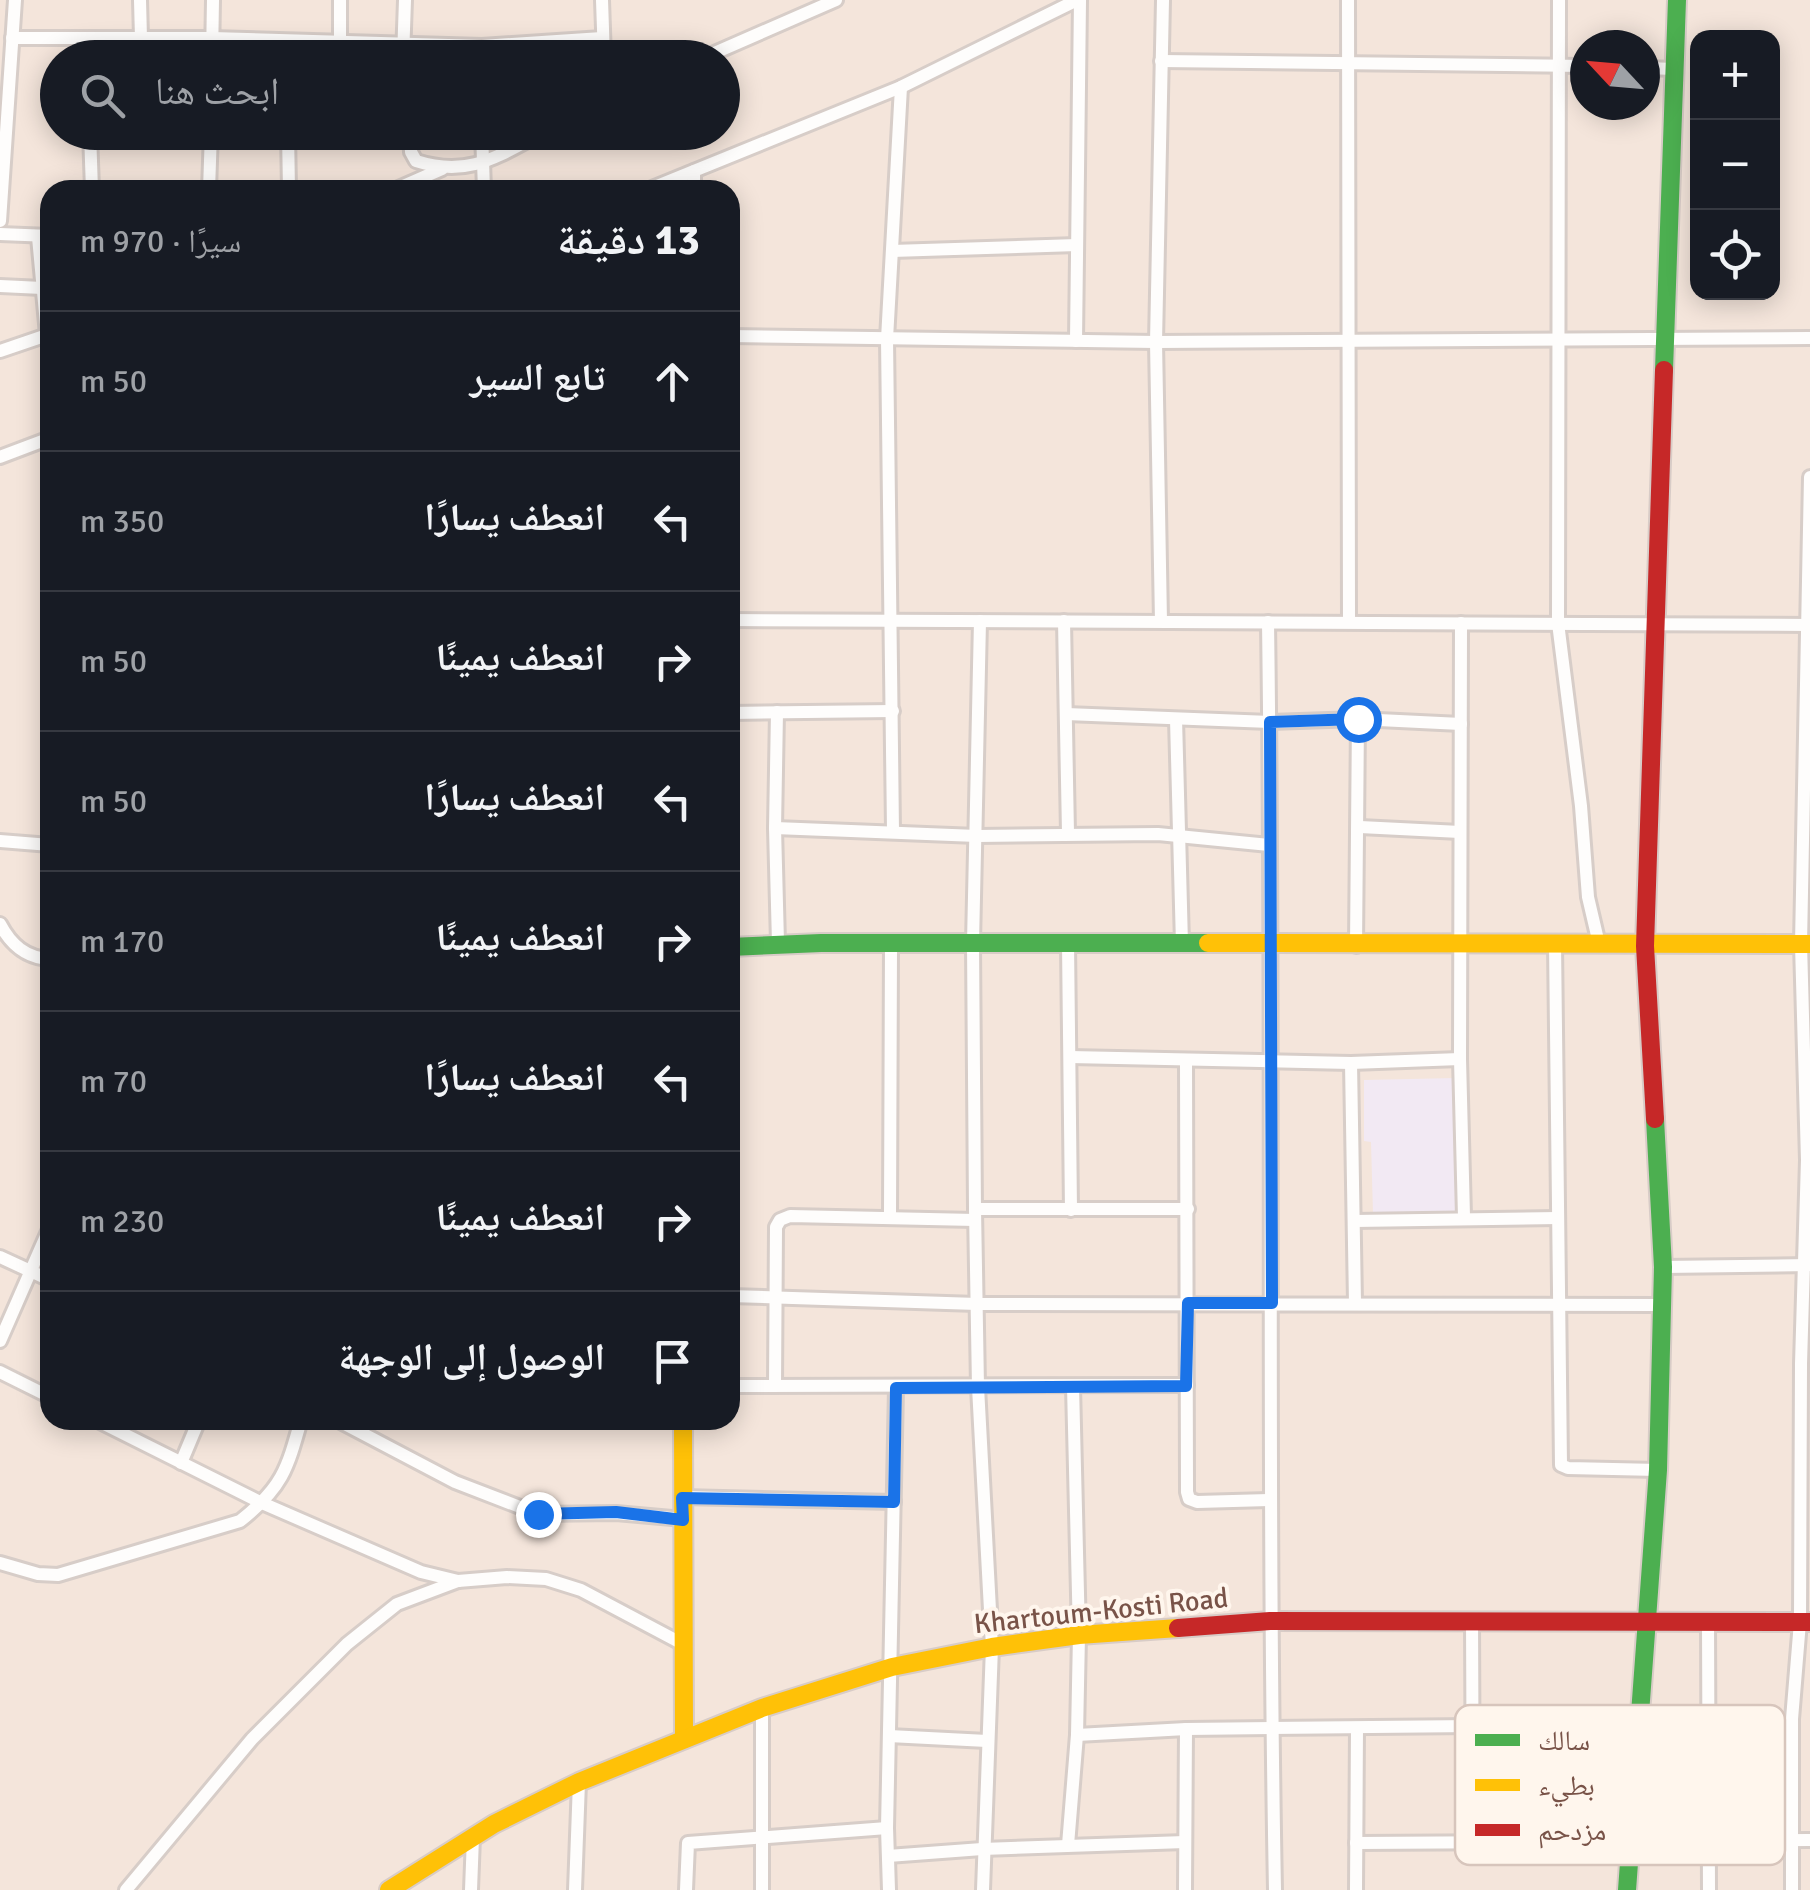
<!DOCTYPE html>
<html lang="ar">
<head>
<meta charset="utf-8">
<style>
	:root { --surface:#171b24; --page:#242831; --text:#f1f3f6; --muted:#9ea1a6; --line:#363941 }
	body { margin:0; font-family:Signika,"Noto Naskh Arabic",sans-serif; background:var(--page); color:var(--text); direction:rtl }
	.controls { position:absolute; right:30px; top:30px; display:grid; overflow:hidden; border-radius:20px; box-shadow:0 5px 25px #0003 }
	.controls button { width:90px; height:90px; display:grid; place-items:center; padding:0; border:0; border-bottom:2px solid var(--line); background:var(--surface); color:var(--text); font:50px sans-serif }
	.compass { position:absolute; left:1570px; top:30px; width:90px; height:90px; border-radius:50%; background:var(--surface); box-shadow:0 5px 25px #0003; rotate:296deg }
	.stop { position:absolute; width:30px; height:30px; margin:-22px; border:8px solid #1a73e8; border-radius:50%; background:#fff }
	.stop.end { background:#1a73e8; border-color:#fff; box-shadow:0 2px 10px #0008 }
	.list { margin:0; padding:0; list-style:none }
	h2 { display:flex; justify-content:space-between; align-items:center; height:130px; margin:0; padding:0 40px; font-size:42px }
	h2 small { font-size:32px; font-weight:400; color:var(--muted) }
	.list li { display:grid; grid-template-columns:65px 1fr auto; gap:30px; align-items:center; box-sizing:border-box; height:140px; padding:0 40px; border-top:2px solid var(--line) }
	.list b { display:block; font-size:38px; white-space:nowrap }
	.list em { font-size:32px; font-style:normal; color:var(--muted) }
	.icon { flex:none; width:55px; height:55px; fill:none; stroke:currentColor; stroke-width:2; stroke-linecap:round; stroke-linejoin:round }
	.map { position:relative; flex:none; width:1810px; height:1890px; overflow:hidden; direction:ltr }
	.search { position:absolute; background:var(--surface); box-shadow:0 5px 25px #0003; left:40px; top:40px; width:700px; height:110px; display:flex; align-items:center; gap:25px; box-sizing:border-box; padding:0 35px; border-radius:55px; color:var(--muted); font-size:38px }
	.panel { position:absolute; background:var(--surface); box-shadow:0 5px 25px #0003; left:40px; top:180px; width:700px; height:1250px; border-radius:30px; direction:rtl }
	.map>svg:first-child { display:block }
	.residential { fill:#f4e5db; fill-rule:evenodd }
	.education { fill:#f2e9f3 }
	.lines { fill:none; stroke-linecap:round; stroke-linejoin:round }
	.street-casing { stroke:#d7cdc8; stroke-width:18 }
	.fast-casing { stroke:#d8ccc7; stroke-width:22 }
	.slow-casing { stroke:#d8ccc7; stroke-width:22 }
	.jam-casing { stroke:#d8ccc7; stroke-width:22 }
	.street { stroke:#fefdfc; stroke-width:12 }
	.fast { stroke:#4caf50; stroke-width:18 }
	.slow { stroke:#ffc107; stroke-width:18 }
	.jam { stroke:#c62828; stroke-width:18 }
	.route { stroke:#1a73e8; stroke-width:12 }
	.labels { text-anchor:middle; stroke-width:8; stroke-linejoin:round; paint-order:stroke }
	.street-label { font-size:28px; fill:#795348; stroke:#fff6ed }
	.key { fill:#fff6ed; stroke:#d7c5bc; stroke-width:2.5 }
	.key-label { font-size:28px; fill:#795348 }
</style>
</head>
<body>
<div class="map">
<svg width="1810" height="1890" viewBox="0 0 1810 1890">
	<rect width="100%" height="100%" fill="#f8f1eb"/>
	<path class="residential" d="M 0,0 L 1810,0 L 1810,1890 L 0,1890 ZM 1698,38 L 1772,38 L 1772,292 L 1698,292 ZM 1585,45 L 1645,45 L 1645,105 L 1585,105 ZM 58,58 L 722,58 L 722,132 L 58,132 ZM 50,190 L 730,190 L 730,1420 L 50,1420 Z"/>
	<path class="education" d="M 1456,1078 L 1457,1213 L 1373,1214 L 1371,1142 L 1364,1141 L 1364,1080 Z"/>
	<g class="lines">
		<g class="street-casing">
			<g id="street">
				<path d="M 140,0 L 141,38"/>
				<path d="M 602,0 L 604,58"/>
				<path d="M 1348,0 L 1349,622"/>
				<path d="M 1559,0 L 1558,623 L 1581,806 L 1588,897 L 1599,944"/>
				<path d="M 12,38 L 212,38 L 482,46 L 602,38"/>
				<path d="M 89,38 L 89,58"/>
				<path d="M 340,41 L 340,0"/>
				<path d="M 212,58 L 213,0"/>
				<path d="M 403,58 L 405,0"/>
				<path d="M 703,58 L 836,0"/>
				<path d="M 1161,61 L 1585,66"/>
				<path d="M 1645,68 L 1675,69"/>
				<path d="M 90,132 L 92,190"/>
				<path d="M 288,132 L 289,190"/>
				<path d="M 318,132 L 410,134"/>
				<path d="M 410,132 L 411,152 L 416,161 C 469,178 498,156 544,132"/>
				<path d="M 482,132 L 484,190"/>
				<path d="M 91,136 L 178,132"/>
				<path d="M 209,190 L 211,132"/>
				<path d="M 394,190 L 442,169"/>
				<path d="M 647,190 L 901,87 L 1077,0"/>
				<path d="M 694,190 L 694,171"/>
				<path d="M 0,221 L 15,0"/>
				<path d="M 0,234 L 50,236"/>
				<path d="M 38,237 L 47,335"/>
				<path d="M 892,251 L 1077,245"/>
				<path d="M 0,286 L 42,288"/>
				<path d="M 730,336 L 1156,342 L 1810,338"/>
				<path d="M 1076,341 L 1080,0"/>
				<path d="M 0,351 L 50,334"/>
				<path d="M 0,457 L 50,438"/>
				<path d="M 730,620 L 1810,625"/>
				<path d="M 980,621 L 973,943 L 975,1209 L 978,1387 L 992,1647 L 983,1890"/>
				<path d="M 1064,621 L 1068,833"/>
				<path d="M 1161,621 L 1156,342 L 1163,0"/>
				<path d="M 1268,622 C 1274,1045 1267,1467 1275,1890"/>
				<path d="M 1461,623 L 1460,1059 L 1464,1217"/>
				<path d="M 777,712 L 775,828 L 778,943"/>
				<path d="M 730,713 L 893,711"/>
				<path d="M 1066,714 L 1270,722 L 1358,719 L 1461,724"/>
				<path d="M 1176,719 L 1182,944"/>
				<path d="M 1360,827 L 1460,832"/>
				<path d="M 775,828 L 977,836 L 1158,834 L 1269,845"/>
				<path d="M 893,831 L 887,339 L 901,87"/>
				<path d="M 0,841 L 50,845"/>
				<path d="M 0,924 C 11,945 26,958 50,959"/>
				<path d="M 1068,943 L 1071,1210"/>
				<path d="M 1555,943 L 1561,1465 L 1568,1468 L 1658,1470"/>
				<path d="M 1356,946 L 1358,719"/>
				<path d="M 1070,1057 L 1351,1063 L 1460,1059"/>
				<path d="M 1186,1060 L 1187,1492 L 1189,1499 L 1197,1502 L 1269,1500"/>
				<path d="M 1351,1063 L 1355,1303"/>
				<path d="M 975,1209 L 1188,1209"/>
				<path d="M 890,1216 L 891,946"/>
				<path d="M 1354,1221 L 1558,1218"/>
				<path d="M 0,1257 L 50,1280"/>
				<path d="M 1663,1267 L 1810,1265"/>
				<path d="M 730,1296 L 977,1304 L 1662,1305"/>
				<path d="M 0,1341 L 50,1227"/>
				<path d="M 0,1372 L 50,1397"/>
				<path d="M 730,1386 L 1187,1385"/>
				<path d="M 775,1386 L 776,1227 L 780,1220 L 790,1216 L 975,1220"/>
				<path d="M 96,1420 L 262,1503 L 421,1572 L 458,1581"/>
				<path d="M 337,1420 L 455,1482 L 538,1514 L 616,1513 L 683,1519"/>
				<path d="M 181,1463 L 199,1420"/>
				<path d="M 682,1497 L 894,1502"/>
				<path d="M 0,1563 L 38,1574 L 58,1575 L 240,1521 C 282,1488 287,1470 301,1420"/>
				<path d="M 1472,1620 L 1473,1844"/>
				<path d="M 1708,1621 L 1709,1890"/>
				<path d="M 1077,1735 L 1186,1729 L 1473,1726"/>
				<path d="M 889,1736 L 987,1741"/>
				<path d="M 1356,1843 L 1810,1840"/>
				<path d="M 1068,1845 L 1077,1735 L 1079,1635 L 1073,1386"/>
				<path d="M 888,1856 L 982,1849 L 1185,1842"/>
				<path d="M 126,1890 L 252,1739 L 347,1644 L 397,1604 L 458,1581 L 507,1577 L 546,1579 L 581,1590 L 681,1643"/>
				<path d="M 471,1890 L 473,1837"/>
				<path d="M 575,1890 L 579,1782"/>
				<path d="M 686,1890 L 688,1843 L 887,1828"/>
				<path d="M 762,1890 L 762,1708"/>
				<path d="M 889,1890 L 887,1828 L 896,1388"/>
				<path d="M 1185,1890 L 1186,1729"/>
				<path d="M 1356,1890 L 1357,1728"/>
				<path d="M 1792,1890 L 1792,1719 L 1800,1622 L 1801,1364 L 1807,1160 L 1801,944 L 1810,477"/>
			</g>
		</g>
		<g class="fast-casing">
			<g id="fast">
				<path d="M 1664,370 L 1677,0"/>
				<path d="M 730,947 L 821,943 L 1208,943"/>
				<path d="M 1627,1890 L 1658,1470 L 1663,1267 L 1655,1119"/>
			</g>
		</g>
		<g class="slow-casing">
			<g id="slow">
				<path d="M 1208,943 L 1810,944"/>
				<path d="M 683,1420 L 684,1739"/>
				<path d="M 389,1890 L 494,1824 L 579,1782 L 762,1708 L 892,1667 L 992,1647 L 1079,1635 L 1178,1628"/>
			</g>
		</g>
		<g class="jam-casing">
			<g id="jam">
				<path d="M 1655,1119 L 1645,946 L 1664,370"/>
				<path d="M 1178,1628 L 1270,1621 L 1810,1622"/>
			</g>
		</g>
		<use href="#street" class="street"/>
		<use href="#fast" class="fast"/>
		<use href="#slow" class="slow"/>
		<use href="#jam" class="jam"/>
	</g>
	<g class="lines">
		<path class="route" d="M 538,1514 L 616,1512 L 683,1520 L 682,1498 L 894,1502 L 896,1388 L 1186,1386 L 1188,1303 L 1272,1303 L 1270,722 L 1358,719"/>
	</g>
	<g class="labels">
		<g class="street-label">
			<text transform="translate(1101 1610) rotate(-6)" y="10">Khartoum-Kosti Road</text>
		</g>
	</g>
	<rect x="1455" y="1705" width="330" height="160" rx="15" class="key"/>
	<rect x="1475" y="1734" width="45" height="12" fill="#4caf50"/>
	<rect x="1475" y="1779" width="45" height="12" fill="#ffc107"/>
	<rect x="1475" y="1824" width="45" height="12" fill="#c62828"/>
	<g class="key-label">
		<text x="1538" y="1750">سالك</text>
		<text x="1538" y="1795">بطيء</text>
		<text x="1538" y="1840">مزدحم</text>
	</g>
</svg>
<div class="controls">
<button>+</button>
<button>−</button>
<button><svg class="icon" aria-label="locate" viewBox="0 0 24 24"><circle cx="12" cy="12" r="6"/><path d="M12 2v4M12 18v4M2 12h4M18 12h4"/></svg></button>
</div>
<svg class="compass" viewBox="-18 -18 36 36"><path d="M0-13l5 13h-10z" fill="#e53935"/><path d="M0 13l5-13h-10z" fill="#9ea1a6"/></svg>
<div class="stop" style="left:1358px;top:719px"></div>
<div class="stop end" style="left:538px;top:1514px"></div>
<div class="search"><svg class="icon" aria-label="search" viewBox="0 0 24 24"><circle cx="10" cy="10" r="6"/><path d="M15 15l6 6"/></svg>ابحث هنا</div>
<section class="panel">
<h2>13 دقيقة<small>سيرًا · 970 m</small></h2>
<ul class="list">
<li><svg class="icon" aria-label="ahead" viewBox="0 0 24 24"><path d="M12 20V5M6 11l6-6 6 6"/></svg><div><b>تابع السير</b></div><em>50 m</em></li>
<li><svg class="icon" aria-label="left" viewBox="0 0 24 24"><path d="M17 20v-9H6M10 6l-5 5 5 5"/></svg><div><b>انعطف يسارًا</b></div><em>350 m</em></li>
<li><svg class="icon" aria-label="right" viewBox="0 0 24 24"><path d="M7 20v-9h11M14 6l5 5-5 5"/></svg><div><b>انعطف يمينًا</b></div><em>50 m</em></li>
<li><svg class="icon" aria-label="left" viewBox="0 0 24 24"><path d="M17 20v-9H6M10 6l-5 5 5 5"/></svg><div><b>انعطف يسارًا</b></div><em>50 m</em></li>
<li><svg class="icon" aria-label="right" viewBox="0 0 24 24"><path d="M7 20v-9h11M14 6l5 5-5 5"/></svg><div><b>انعطف يمينًا</b></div><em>170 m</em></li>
<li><svg class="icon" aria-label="left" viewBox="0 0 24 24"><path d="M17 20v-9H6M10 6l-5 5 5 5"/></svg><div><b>انعطف يسارًا</b></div><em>70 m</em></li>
<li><svg class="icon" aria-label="right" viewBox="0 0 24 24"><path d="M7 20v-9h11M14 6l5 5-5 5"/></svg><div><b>انعطف يمينًا</b></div><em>230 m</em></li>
<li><svg class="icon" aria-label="arrive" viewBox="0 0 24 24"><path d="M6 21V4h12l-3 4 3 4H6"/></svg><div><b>الوصول إلى الوجهة</b></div></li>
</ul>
</section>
</div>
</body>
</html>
